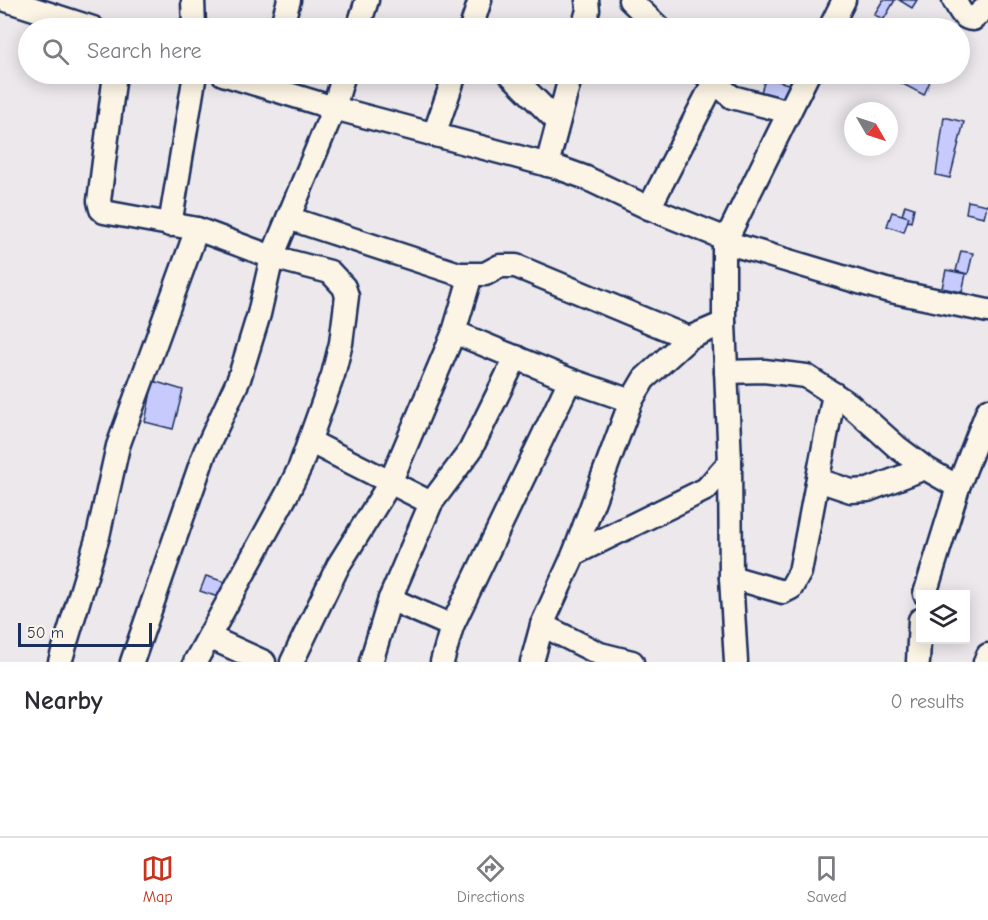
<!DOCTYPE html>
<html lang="en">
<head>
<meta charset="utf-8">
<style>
	:root { --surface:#fff; --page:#f2f2f3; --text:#2b2b33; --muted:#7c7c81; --line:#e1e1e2; --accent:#c8321e }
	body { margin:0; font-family:"Comic Neue",sans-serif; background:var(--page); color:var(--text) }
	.controls { position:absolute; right:18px; bottom:18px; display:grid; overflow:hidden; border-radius:0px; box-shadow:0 3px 15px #0003 }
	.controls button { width:54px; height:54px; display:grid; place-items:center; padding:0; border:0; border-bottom:2px solid var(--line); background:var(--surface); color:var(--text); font:30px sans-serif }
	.compass { position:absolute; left:844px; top:102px; width:54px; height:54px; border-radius:50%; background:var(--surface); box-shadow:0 3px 15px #0003; rotate:129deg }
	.scale { position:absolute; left:18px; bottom:15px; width:134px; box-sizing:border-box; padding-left:6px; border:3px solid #1b2f5e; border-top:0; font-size:16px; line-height:21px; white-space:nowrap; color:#1b2f5e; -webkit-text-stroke:4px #fcf5e5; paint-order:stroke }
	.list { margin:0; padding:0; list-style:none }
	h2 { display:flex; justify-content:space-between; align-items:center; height:78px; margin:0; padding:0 24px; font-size:26px }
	h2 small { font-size:20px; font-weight:400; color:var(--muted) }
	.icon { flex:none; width:33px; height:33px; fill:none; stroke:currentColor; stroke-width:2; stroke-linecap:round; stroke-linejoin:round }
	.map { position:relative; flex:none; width:988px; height:662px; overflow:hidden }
	.search { position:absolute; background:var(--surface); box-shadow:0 3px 15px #0003; left:18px; right:18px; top:18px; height:66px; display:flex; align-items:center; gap:15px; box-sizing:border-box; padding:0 21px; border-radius:33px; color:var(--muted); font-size:22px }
	.sheet { height:174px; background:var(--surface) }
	nav { display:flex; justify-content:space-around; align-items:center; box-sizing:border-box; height:84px; border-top:2px solid var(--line); background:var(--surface); font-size:16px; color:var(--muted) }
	nav a { display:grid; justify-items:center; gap:3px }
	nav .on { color:var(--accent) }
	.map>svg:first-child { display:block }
	.building { fill:#c6cafc; stroke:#1b2f5e; stroke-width:1.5 }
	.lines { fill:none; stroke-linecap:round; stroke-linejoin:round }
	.minor-casing { stroke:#1b2f5e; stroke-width:27 }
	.minor { stroke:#fcf5e5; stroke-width:22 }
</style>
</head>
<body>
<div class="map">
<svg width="988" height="662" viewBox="0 0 988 662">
	<rect width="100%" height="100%" fill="#ece8ec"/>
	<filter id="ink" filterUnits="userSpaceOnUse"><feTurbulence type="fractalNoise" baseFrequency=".0167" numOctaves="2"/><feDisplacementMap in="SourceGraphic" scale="12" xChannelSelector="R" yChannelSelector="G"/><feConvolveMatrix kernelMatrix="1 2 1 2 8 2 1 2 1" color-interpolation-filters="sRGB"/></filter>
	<g filter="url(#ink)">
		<g class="building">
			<path d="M 883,0 L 895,0 L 884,19 L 874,15 Z"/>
			<path d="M 899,0 L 917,0 L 912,8 Z"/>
			<path d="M 900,74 L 933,74 L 924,95 L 897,81 Z"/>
			<path d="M 766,77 L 797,87 L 789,106 L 760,95 Z"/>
			<path d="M 944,117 L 964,122 L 950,178 L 936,175 Z"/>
			<path d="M 968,201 L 987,205 L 984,217 L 966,213 Z"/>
			<path d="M 905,205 L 914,208 L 911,222 L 901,219 Z"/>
			<path d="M 892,212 L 909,217 L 904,232 L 887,226 Z"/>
			<path d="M 961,251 L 973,253 L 968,274 L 956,271 Z"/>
			<path d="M 946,270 L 966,274 L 962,292 L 942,288 Z"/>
			<path d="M 153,381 L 183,390 L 173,429 L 145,422 Z"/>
			<path d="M 206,576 L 235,585 L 230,601 L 200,591 Z"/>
		</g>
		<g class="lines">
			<g class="minor-casing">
				<g id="minor">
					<path d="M 6,0 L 93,28"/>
					<path d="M 193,0 L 194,28"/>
					<path d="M 630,0 L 659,28"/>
					<path d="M 954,0 C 959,8 962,19 973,19 L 988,6"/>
					<path d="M 281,28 L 289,0"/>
					<path d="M 358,28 L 367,0"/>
					<path d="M 471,28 L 480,0"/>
					<path d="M 583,28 L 588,10 L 587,0"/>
					<path d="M 830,28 L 844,0"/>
					<path d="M 115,74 L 99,201 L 101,209 L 104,212 L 197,229 L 272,257 L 330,272 L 344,287 L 347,296 L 341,343 L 333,375 L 300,467 L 287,494 L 195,662"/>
					<path d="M 223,74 L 334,108 L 556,167 L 584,177 L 649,208 L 724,238 L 725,242 L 886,290 L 988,311"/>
					<path d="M 510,74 L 558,122"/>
					<path d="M 705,74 L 732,97 L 789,112"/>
					<path d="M 434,135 L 455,74"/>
					<path d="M 547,165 L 571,74"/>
					<path d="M 649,208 L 714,82"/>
					<path d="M 288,218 L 459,274 L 485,274 L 500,266 L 516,266 L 689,338"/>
					<path d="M 170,225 L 195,74"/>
					<path d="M 724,238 L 724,323 L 730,462 L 731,577 L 736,662"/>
					<path d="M 725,242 L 808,74"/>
					<path d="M 454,332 L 570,380 L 631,401"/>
					<path d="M 726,372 L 764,371 L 806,376 L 849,404 L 897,447 L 925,468 L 958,487"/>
					<path d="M 309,441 L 431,503"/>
					<path d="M 818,480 L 851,491 L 868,490 L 925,468"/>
					<path d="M 574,554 L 706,489 L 730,462"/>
					<path d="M 731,577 L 783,592 L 791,588 L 800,572 L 834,394"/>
					<path d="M 925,594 L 958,487 L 988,410"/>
					<path d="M 390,599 L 452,626"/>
					<path d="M 542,625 L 600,654 L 632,662"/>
					<path d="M 209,637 L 264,662"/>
					<path d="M 60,662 L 98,536 L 118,446 L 197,229"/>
					<path d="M 132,662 L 205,452 L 239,379 L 259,314 L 272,257 L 334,108 L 344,74"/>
					<path d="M 292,662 L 338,566 L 390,483 L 454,332 L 471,275"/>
					<path d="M 371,662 L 390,599 L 431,503 L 470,451 L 516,357"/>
					<path d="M 442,662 L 452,626 L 570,380"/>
					<path d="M 532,662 L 542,625 L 574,554 L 631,401 L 644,379 L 689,338 L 724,323"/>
					<path d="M 918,662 L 920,620"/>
					<path d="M 985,662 L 988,655"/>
				</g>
			</g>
			<use href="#minor" class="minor"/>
		</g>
	</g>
</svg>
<div class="controls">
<button><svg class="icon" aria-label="layers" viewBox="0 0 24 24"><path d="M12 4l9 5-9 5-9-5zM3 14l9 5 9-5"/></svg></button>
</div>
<svg class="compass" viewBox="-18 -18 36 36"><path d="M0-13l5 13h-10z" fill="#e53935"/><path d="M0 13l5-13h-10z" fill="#7c7c81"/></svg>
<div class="scale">50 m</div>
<div class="search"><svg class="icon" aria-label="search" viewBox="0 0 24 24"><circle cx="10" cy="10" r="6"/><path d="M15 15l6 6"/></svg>Search here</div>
</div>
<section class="sheet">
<h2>Nearby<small>0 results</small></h2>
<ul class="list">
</ul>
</section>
<nav>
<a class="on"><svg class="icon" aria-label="map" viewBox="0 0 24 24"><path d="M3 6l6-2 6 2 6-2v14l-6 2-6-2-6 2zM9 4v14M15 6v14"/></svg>Map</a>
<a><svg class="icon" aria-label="directions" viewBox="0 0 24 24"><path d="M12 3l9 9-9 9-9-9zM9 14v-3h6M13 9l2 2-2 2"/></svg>Directions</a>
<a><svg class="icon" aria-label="saved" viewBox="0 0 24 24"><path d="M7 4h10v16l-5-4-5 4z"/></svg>Saved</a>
</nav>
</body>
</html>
